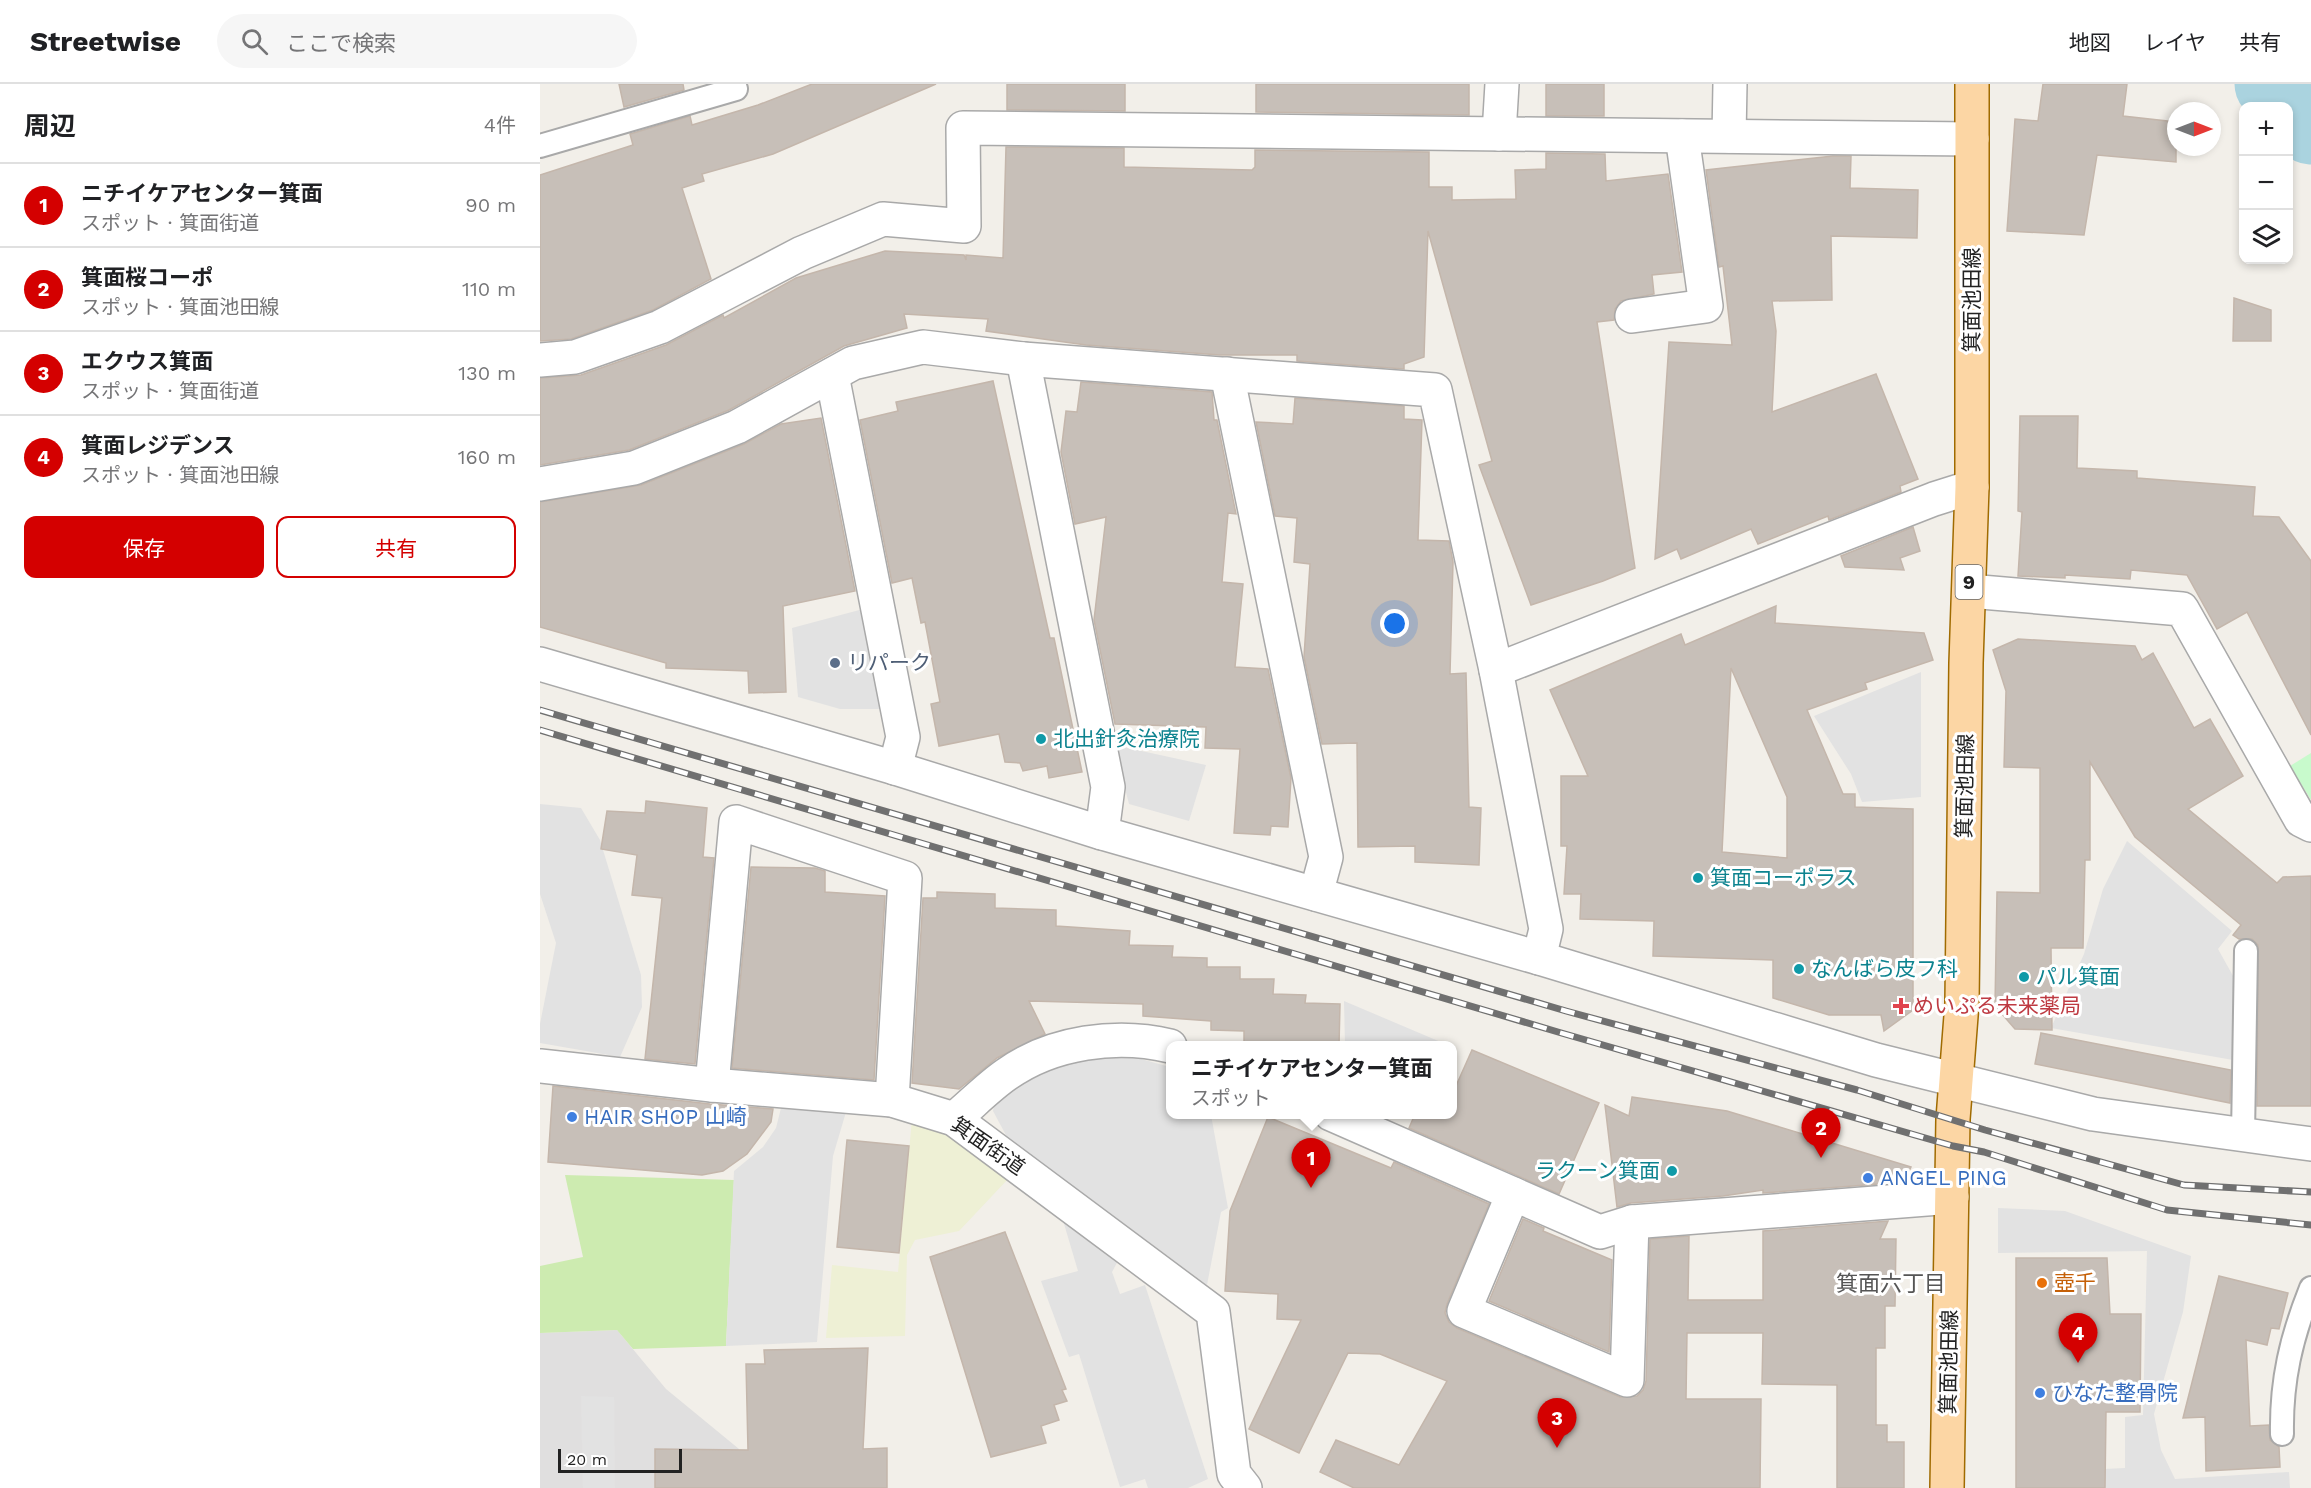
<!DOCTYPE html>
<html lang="ja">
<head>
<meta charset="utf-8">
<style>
	:root { --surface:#fff; --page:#f6f6f6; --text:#202124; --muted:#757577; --line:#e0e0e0; --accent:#d40000 }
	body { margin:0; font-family:"Work Sans","Noto Sans JP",sans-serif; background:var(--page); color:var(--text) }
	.controls { position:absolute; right:18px; top:18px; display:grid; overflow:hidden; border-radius:12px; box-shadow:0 3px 9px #0003 }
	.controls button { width:54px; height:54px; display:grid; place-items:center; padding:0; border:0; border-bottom:2px solid var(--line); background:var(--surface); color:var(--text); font:30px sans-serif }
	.compass { position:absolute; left:1627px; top:18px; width:54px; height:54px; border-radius:50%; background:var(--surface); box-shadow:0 3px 9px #0003; rotate:90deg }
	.scale { position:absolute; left:18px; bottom:15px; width:124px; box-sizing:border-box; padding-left:6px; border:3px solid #222; border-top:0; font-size:16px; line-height:21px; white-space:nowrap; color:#222; -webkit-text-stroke:4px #fff; paint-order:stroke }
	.you { position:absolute; left:855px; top:540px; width:21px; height:21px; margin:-15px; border:4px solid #fff; border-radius:50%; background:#1a73e8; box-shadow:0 0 0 9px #1a73e833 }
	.badge { display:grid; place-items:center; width:39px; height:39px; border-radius:50%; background:var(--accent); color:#fff; font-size:20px; font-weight:700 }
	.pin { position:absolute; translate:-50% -50px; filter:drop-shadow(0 2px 3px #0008) }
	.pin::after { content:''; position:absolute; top:32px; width:21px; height:18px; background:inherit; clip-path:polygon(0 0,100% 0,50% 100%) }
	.popup { position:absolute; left:626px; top:957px; width:291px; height:78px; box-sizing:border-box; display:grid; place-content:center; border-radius:12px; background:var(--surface); filter:drop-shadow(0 2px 4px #0005); font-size:20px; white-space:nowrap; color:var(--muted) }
	.popup b { font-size:22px; color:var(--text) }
	.popup::after { content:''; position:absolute; left:50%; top:100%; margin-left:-12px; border:12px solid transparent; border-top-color:var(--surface) }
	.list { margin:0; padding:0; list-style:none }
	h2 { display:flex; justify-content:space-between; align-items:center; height:78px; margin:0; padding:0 24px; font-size:26px }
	h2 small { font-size:20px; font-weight:400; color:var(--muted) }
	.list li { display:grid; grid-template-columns:39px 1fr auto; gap:18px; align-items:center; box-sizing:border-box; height:84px; padding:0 24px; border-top:2px solid var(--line) }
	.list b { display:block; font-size:22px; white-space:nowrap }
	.list p { margin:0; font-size:20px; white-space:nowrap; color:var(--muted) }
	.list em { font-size:20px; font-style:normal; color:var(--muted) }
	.actions { display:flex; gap:12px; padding:18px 24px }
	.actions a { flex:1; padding:14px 0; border:2px solid var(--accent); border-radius:12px; text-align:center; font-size:21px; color:var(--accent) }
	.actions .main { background:var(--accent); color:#fff }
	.icon { flex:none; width:33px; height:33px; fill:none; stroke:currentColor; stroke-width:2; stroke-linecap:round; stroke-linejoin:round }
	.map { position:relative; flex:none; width:1771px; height:1404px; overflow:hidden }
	header { display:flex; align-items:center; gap:36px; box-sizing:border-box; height:84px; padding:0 30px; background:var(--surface); border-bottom:2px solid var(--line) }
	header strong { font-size:28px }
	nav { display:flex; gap:33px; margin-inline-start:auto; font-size:21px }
	.search { width:420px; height:54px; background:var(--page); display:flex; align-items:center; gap:15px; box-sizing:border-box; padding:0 21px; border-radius:33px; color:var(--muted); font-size:22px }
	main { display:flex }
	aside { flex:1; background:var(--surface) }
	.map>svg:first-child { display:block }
	.residential { fill:#e0dfdf }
	.farmland { fill:#eef0d5 }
	.grass { fill:#cdebb0 }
	.park { fill:#c8facc }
	.parking { fill:#e2e2e2 }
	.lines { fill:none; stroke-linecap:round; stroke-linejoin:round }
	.river { stroke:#aad3df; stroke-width:75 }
	.building { fill:#c7bfb8; stroke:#c4b6ab; stroke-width:1.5; fill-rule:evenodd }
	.service-casing { stroke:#a9a9a9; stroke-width:26 }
	.minor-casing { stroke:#a9a9a9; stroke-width:36 }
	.tertiary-casing { stroke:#a9a9a9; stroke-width:36 }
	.primary-casing { stroke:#a06b00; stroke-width:36 }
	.service { stroke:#fff; stroke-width:22 }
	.minor { stroke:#fff; stroke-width:33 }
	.tertiary { stroke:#fff; stroke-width:33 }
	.primary { stroke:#fcd6a4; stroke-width:33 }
	.rail-casing { stroke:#707070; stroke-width:7 }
	.rail { stroke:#fff; stroke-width:4.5; stroke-dasharray:14; stroke-linecap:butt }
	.service-dot { fill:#5c6f8a; stroke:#fff; stroke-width:2 }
	.culture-dot { fill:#0f9aa8; stroke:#fff; stroke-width:2 }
	.health-dot { fill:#e0444e; stroke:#fff; stroke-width:2 }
	.shop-dot { fill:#3f7fe0; stroke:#fff; stroke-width:2 }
	.food-dot { fill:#e8710a; stroke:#fff; stroke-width:2 }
	.labels { text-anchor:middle; stroke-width:6; stroke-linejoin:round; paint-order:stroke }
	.shield { fill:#fff; stroke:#646464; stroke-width:1.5 }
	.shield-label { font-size:20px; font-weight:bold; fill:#222 }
	.street-label { font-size:21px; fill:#222; stroke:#fff }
	.service-label { font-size:21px; fill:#4e5e75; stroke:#fff; text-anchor:start }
	.culture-label { font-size:21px; fill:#0d838f; stroke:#fff; text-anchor:start }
	.health-label { font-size:21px; fill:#be3a42; stroke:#fff; text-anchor:start }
	.shop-label { font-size:21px; fill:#366cbe; stroke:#fff; text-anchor:start }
	.food-label { font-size:21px; fill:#c56008; stroke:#fff; text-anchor:start }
	.neighbourhood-label { font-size:22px; fill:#555; stroke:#fff }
</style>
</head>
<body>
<header>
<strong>Streetwise</strong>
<div class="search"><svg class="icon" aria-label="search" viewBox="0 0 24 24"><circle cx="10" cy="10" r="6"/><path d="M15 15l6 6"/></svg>ここで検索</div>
<nav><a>地図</a><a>レイヤ</a><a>共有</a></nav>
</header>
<main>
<aside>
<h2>周辺<small>4件</small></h2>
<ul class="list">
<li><span class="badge">1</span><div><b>ニチイケアセンター箕面</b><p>スポット · 箕面街道</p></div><em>90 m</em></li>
<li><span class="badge">2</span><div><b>箕面桜コーポ</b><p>スポット · 箕面池田線</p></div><em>110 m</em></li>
<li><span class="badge">3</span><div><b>エクウス箕面</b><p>スポット · 箕面街道</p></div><em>130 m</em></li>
<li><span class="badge">4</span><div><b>箕面レジデンス</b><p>スポット · 箕面池田線</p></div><em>160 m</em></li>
</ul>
<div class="actions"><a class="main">保存</a><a>共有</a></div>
</aside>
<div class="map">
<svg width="1771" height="1404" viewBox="0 0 1771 1404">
	<rect width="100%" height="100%" fill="#f2efe9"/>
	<path class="residential" d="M 77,1246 L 126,1305 L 199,1365 L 202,1404 L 0,1404 L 0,1249 Z"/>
	<path class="farmland" d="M 372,1035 L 396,1043 L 468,1095 L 419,1147 L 375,1156 L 367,1171 L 365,1252 L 286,1254 L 292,1181 L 358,1188 Z"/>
	<path class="grass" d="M 25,1091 L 194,1096 L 186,1262 L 93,1265 L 77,1246 L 0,1249 L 0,1182 L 43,1173 Z"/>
	<path class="park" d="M 1771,669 L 1771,716 L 1750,682 Z"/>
	<g class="parking">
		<path d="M 327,524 L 344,625 L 300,625 L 258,613 L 252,544 Z"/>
		<path d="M 1381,588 L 1381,713 L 1322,718 L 1311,690 L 1274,632 Z"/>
		<path d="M 574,661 L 666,681 L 649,737 L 589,720 Z"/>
		<path d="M 0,720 L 41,724 L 60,756 L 101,891 L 102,923 L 80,973 L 0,959 L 0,940 L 16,859 L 0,810 Z"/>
		<path d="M 1587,757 L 1692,847 L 1678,865 L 1697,899 L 1693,976 L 1511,944 L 1544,870 L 1563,805 Z"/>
		<path d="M 804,917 L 903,959 L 902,961 L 805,961 Z"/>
		<path d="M 527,971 L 590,972 L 630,983 L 630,1030 L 671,1031 L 688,1124 L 681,1128 L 667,1201 L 467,1053 L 453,1027 L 455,1016 Z"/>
		<path d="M 241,1024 L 306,1028 L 293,1072 L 277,1258 L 186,1262 L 194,1087 L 223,1063 L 236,1044 Z"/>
		<path d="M 1458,1124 L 1525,1127 L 1651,1172 L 1643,1228 L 1614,1330 L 1621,1366 L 1635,1395 L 1749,1388 L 1750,1404 L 1564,1404 L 1564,1385 L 1585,1384 L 1585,1333 L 1603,1331 L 1607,1167 L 1458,1169 Z"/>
		<path d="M 522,1133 L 579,1175 L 572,1188 L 580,1210 L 605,1201 L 668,1395 L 648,1404 L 608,1404 L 605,1395 L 580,1403 L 539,1270 L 529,1273 L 501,1197 L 538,1187 Z"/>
		<path d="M 41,1312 L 74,1313 L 75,1404 L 43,1404 Z"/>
	</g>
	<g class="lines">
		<path class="river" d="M 1732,0 L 1771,43"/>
	</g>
	<g class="building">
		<path d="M 79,0 L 143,0 L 144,6 L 84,23 Z"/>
		<path d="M 272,0 L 396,0 L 233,70 L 162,90 L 164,97 L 142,104 L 171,195 L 113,226 L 31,255 L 0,257 L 0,91 L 93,61 L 90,50 L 150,32 L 152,41 L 218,21 Z"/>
		<path d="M 467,0 L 585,0 L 585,27 L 467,26 Z"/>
		<path d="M 716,0 L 929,0 L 929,31 L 716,28 Z"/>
		<rect x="1006" y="0" width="58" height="32"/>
		<path d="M 1503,0 L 1587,0 L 1583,32 L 1636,38 L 1636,78 L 1557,71 L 1544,151 L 1467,147 L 1475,35 L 1498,37 Z"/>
		<path d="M 466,63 L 584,64 L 584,83 L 712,86 L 715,83 L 715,66 L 889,68 L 889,103 L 912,103 L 912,116 L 976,115 L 975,86 L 1006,85 L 1006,69 L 1065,70 L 1066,97 L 1128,90 L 1142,188 L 1112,191 L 1114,210 L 1081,217 L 1075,225 L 1074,236 L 1057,238 L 1095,484 L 1063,497 L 991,521 L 939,381 L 952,377 L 888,147 L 884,273 L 864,280 L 864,285 L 757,277 L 757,271 L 680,271 L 546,261 L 446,247 L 448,235 L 364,230 L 367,244 L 304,262 L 189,326 L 89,366 L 0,381 L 0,294 L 41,291 L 126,261 L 183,231 L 184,234 L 256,194 L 345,167 L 424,171 L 426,176 L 426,171 L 463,174 Z"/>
		<path d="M 1293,72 L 1311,72 L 1310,104 L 1378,106 L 1377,154 L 1291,152 L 1292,216 L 1232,217 L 1236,247 L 1232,328 L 1336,290 L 1378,395 L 1360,402 L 1361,408 L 1289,436 L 1288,432 L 1218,460 L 1211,445 L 1141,475 L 1137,465 L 1115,475 L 1129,258 L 1192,261 L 1183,182 L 1179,183 L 1166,86 Z"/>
		<path d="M 1694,214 L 1731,226 L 1731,257 L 1693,257 Z"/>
		<path d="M 453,297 L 510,554 L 514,554 L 542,688 L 509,694 L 507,682 L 483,687 L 480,679 L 465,678 L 459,650 L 399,662 L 391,620 L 400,618 L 385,538 L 381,539 L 372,494 L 352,499 L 320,336 L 358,327 L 356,318 Z"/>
		<path d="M 541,298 L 672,308 L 674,336 L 677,336 L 696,430 L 688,429 L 682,498 L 703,500 L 695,583 L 728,585 L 751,694 L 748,743 L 731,742 L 730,751 L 694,749 L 700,665 L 665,664 L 666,643 L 575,640 L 554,536 L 566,433 L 535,440 L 521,368 L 526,327 L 537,328 Z"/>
		<path d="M 755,314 L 864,322 L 864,335 L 882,336 L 878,456 L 909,457 L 913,478 L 910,590 L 926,589 L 929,723 L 941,724 L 939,781 L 875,778 L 875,762 L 818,763 L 817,659 L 782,660 L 764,573 L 770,480 L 754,478 L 757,434 L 735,432 L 716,338 L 753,340 Z"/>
		<path d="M 1480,332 L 1538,332 L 1537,384 L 1597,387 L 1597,394 L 1715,403 L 1713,432 L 1739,433 L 1771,477 L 1771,651 L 1707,528 L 1677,545 L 1647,491 L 1591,486 L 1590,495 L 1525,491 L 1525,494 L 1478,492 L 1482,428 L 1478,427 Z"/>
		<path d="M 281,334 L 315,507 L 243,522 L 246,608 L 209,609 L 208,587 L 126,584 L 126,579 L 0,543 L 0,418 L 101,401 L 204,360 L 241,340 Z"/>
		<path d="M 1373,443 L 1380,467 L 1360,474 L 1364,486 L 1305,483 L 1301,472 Z"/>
		<path d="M 1236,522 L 1235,539 L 1384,549 L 1393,576 L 1325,599 L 1327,605 L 1267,626 L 1303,710 L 1315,710 L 1315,723 L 1373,725 L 1373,926 L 1344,947 L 1341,931 L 1289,931 L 1233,914 L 1233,876 L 1113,872 L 1114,837 L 1040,835 L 1041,810 L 1024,810 L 1027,762 L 1021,762 L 1021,692 L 1048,692 L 1010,606 L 1141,550 L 1145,561 ZM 1191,584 L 1247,713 L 1247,774 L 1182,768 Z"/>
		<path d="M 1478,555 L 1595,562 L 1602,576 L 1613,569 L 1654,644 L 1670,635 L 1703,692 L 1648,725 L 1737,799 L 1743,793 L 1771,792 L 1771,1022 L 1717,1022 L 1718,861 L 1712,855 L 1699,855 L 1693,851 L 1701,841 L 1595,753 L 1550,678 L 1550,776 L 1545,776 L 1543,864 L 1511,864 L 1512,946 L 1475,945 L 1455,922 L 1457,808 L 1500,809 L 1500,684 L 1464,683 L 1466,607 L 1453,566 Z"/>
		<path d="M 106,717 L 167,724 L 163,773 L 174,774 L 155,980 L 105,975 L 122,814 L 92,811 L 97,771 L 61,765 L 67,727 L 105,729 Z"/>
		<path d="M 211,783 L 275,784 L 285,787 L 285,808 L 345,812 L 334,996 L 192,984 Z"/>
		<path d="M 397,808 L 455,810 L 455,824 L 516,826 L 516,842 L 590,847 L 589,861 L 633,862 L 632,873 L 667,874 L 667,883 L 700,883 L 700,895 L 734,895 L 733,910 L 766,911 L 765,919 L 800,920 L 799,962 L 736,962 L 736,958 L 704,958 L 704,947 L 671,946 L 671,937 L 603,932 L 603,920 L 489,917 L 505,950 L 457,974 L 419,1005 L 372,999 L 383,814 L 397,814 Z"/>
		<path d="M 1501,949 L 1691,986 L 1690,1019 L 1495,980 Z"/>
		<path d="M 932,966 L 1059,1019 L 1019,1110 L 869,1044 L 875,1030 L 912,1030 L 912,1011 Z"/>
		<path d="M 13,1002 L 170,1020 L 233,1025 L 231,1038 L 207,1070 L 183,1087 L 162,1091 L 8,1078 Z"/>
		<path d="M 1092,1013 L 1187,1027 L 1371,1083 L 1364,1098 L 1223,1109 L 1223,1106 L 1183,1112 L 1091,1119 L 1077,1123 L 1065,1021 L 1089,1032 Z"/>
		<path d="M 728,1033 L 851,1084 L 854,1078 L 949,1120 L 907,1220 L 905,1229 L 909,1238 L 917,1244 L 1080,1313 L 1097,1312 L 1103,1306 L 1106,1297 L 1110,1155 L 1149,1152 L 1148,1216 L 1223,1216 L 1223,1147 L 1348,1137 L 1340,1155 L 1356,1155 L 1355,1222 L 1345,1222 L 1345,1264 L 1336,1264 L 1336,1341 L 1347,1341 L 1347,1358 L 1364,1358 L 1364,1404 L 1297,1404 L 1297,1301 L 1222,1300 L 1223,1249 L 1147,1249 L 1146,1315 L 1221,1315 L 1220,1404 L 814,1404 L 780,1388 L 796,1356 L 859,1381 L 907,1297 L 840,1270 L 808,1269 L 759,1369 L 709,1345 L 761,1236 L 737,1235 L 738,1210 L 685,1207 L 690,1127 Z"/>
		<path d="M 307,1056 L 369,1062 L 359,1169 L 297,1163 Z"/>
		<path d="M 983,1135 L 1004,1144 L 1003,1147 L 1072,1176 L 1069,1268 L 949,1217 Z"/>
		<path d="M 465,1148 L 526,1305 L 522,1306 L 527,1317 L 514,1321 L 519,1336 L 501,1342 L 506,1359 L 451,1373 L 390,1173 Z"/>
		<path d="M 1476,1174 L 1567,1174 L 1570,1230 L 1601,1230 L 1600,1328 L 1566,1328 L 1565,1404 L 1476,1404 Z"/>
		<path d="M 1679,1192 L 1748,1209 L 1739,1245 L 1731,1244 L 1727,1261 L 1706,1256 L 1710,1342 L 1729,1341 L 1730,1356 L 1739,1363 L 1740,1383 L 1666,1387 L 1665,1333 L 1643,1334 Z"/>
		<path d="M 328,1264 L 323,1365 L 347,1364 L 347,1404 L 115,1404 L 115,1365 L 208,1366 L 206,1280 L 225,1280 L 224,1266 Z"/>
	</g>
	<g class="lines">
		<g class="service-casing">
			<g id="service">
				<path d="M 0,62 L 196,5"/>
				<path d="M 1703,1051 L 1706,867"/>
				<path d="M 1742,1350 C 1741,1297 1751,1254 1771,1204"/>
			</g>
		</g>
		<g class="minor-casing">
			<g id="minor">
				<path d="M 959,50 L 962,0"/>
				<path d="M 1189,52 L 1190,0"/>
				<path d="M 1092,232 L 1166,222 L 1142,52"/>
				<path d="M 483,275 L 568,703 L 562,749"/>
				<path d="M 0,276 L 35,273 L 120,243 L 262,169 L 343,135 L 424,142 L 423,44 L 1432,55"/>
				<path d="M 687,290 L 786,773 L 776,810"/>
				<path d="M 292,291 L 363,653 L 355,684"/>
				<path d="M 0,400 L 94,384 L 197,343 L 313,279 L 383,263 L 483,275 L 895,306 L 956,586 L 1006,845 L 999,874"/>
				<path d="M 1429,507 L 1642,525 L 1761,736 L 1771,741"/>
				<path d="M 956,586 L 1394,415 L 1432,403"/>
				<path d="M 0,982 L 172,1001 L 352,1016 L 414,1035 L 673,1228 L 694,1390 L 705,1404"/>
				<path d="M 172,1001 L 196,738 L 365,794 L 352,1016"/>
				<path d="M 791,1030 L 1060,1148 L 1092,1138 L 1412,1113"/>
				<path d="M 414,1035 C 432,1020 448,1003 467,990 C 512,958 577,949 630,962"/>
				<path d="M 973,1110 L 924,1227 L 1087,1296 L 1092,1138"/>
			</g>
		</g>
		<g class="tertiary-casing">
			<path id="tertiary" d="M 0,580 L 355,684 L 562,749 L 999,874 L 1336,976 L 1553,1030 L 1771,1060"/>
		</g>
		<g class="primary-casing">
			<path id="primary" d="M 1407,1404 L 1413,1035 L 1422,919 L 1426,579 L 1432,403 L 1432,0"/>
		</g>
		<use href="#service" class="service"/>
		<use href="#minor" class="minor"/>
		<use href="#tertiary" class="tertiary"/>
		<use href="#primary" class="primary"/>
		<g class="rail-casing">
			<g id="rail">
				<path d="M 0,626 L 1026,927 L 1317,1006 L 1445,1046 L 1644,1101 L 1771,1108"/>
				<path d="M 0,646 L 1018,948 L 1413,1062 L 1444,1068 L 1627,1126 L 1771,1141"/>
			</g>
		</g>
		<use href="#rail" class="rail"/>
	</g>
	<circle class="service-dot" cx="295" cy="579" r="6"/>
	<g class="culture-dot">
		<circle cx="501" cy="655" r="6"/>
		<circle cx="1158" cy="794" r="6"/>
		<circle cx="1259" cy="885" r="6"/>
		<circle cx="1484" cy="893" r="6"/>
		<circle cx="1132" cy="1087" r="6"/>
	</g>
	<path class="health-dot" d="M1358 913h6v6h6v6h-6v6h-6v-6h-6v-6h6z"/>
	<g class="shop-dot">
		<circle cx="32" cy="1033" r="6"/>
		<circle cx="1328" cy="1094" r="6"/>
		<circle cx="1500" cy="1309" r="6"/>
	</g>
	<circle class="food-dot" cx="1502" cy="1199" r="6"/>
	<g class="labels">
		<rect class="shield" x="1415.5" y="481" width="27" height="34" rx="4.5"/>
		<g class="shield-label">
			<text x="1429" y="505">9</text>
		</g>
		<g class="street-label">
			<text transform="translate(1432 216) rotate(-90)" y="7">箕面池田線</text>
			<text transform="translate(1425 702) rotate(-89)" y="7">箕面池田線</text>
			<text transform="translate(448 1062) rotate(35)" y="7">箕面街道</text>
			<text transform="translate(1409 1278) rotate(-89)" y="7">箕面池田線</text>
		</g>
		<g class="service-label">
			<text x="307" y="586">リパーク</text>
		</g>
		<g class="culture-label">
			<text x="513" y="662">北出針灸治療院</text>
			<text x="1170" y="801">箕面コーポラス</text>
			<text x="1271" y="892">なんばら皮フ科</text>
			<text x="1496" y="900">パル箕面</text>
			<text x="1120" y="1094" text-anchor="end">ラクーン箕面</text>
		</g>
		<g class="health-label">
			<text x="1373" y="929">めいぷる未来薬局</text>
		</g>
		<g class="shop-label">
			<text x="44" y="1040">HAIR SHOP 山崎</text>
			<text x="1340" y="1101">ANGEL PING</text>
			<text x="1512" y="1316">ひなた整骨院</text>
		</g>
		<g class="food-label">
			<text x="1514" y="1206">壺千</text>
		</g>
		<g class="neighbourhood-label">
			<text x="1351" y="1207">箕面六丁目</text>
		</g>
	</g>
</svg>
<div class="controls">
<button>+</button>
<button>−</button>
<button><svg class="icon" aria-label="layers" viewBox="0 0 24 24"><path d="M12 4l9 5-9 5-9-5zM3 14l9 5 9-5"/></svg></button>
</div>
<svg class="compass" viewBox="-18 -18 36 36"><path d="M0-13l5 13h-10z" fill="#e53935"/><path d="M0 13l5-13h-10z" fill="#757577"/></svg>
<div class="scale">20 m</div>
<div class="you"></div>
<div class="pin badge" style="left:771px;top:1104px">1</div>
<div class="popup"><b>ニチイケアセンター箕面</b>スポット</div>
<div class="pin badge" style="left:1281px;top:1074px">2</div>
<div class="pin badge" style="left:1017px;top:1364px">3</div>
<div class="pin badge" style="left:1538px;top:1279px">4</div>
</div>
</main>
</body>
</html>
